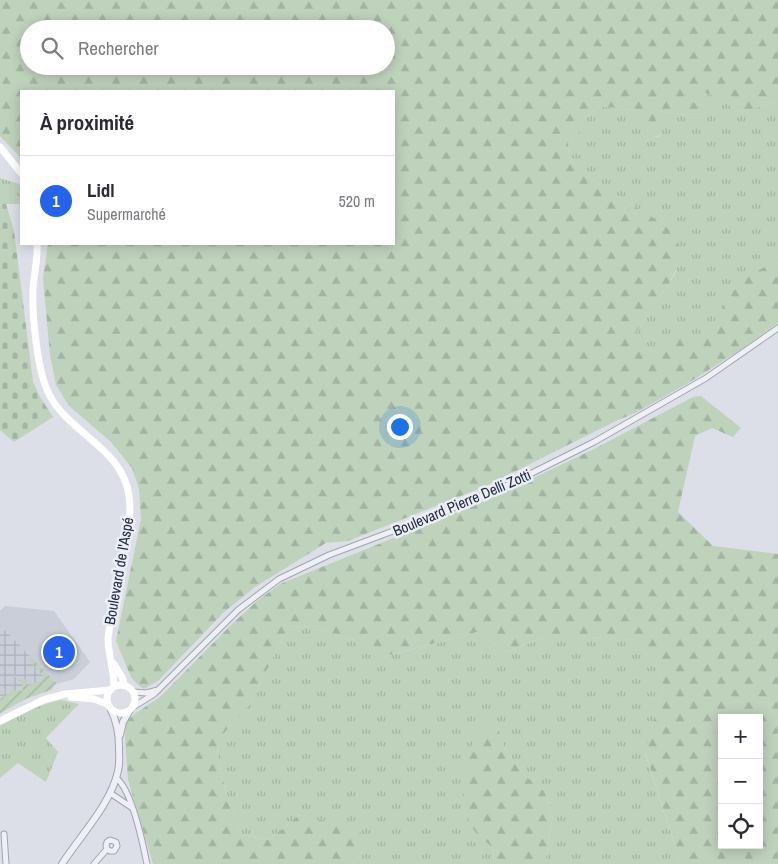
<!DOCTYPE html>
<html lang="fr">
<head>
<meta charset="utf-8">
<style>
	:root { --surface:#fff; --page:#f2f2f3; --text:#2b2b33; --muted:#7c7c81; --line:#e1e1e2; --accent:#2563eb }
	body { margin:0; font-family:"Archivo Narrow",sans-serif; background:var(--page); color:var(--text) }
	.controls { position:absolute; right:15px; bottom:15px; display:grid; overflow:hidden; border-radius:0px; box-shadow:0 2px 12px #0003 }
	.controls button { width:45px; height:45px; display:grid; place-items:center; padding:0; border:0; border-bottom:1px solid var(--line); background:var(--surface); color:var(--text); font:25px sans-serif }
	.you { position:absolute; left:399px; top:426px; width:18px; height:18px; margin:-12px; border:4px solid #fff; border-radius:50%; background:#1a73e8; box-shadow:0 0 0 8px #1a73e833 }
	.badge { display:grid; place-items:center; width:32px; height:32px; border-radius:50%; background:var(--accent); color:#fff; font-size:16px; font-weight:700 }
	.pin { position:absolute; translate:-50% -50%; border:2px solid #fff; box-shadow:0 1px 5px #0006 }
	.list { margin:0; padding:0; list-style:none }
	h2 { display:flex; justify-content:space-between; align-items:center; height:65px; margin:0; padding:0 20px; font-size:21px }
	h2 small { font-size:16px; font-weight:400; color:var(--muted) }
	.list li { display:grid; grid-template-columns:32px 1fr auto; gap:15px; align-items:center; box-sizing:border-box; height:90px; padding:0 20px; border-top:1px solid var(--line) }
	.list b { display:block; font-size:19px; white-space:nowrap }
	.list p { margin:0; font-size:16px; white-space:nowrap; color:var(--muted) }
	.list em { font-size:16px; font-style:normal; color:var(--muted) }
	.icon { flex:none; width:28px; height:28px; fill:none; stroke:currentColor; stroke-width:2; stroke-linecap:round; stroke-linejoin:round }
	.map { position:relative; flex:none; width:778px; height:864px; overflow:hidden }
	.search { position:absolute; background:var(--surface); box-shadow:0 2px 12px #0003; left:20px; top:20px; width:375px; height:55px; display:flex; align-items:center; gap:12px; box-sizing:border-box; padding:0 18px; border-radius:28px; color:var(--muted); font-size:19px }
	.panel { position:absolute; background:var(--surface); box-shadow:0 2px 12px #0003; left:20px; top:90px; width:375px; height:155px; border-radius:0px }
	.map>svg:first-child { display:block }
	.built { fill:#c9ced9 }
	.industrial { fill:url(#industrial-grid) }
	.grass { fill:url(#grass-tufts) }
	.forest { fill:url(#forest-firs); fill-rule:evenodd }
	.cemetery { fill:url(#cemetery-stones) }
	.garden { fill:url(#garden-furrows) }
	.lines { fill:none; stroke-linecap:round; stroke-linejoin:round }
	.minor-casing { stroke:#a1a5b1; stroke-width:7 }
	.tertiary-casing { stroke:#a1a5b1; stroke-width:8 }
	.minor { stroke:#eff0f5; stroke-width:5 }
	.tertiary { stroke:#eff0f5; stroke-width:6 }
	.secondary { stroke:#fff; stroke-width:7 }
	.labels { text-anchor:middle; stroke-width:5; stroke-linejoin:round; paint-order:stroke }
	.street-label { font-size:15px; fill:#242b3e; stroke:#ebeef5 }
</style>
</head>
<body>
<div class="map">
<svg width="778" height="864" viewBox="0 0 778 864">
	<defs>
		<pattern id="industrial-grid" width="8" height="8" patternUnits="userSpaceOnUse" patternTransform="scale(1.25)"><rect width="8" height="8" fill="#c9ced9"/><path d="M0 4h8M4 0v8" fill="none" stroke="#acb1bb"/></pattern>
		<pattern id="grass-tufts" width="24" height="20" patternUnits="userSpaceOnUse" patternTransform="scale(1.25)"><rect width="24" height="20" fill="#bfd2bc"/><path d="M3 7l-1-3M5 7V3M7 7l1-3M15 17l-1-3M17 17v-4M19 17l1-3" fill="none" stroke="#a4b4a3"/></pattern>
		<pattern id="forest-firs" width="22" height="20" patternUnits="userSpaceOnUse" patternTransform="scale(1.25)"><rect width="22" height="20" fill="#bfd2bc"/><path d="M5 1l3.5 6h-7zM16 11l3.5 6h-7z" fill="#a4b4a3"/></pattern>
		<pattern id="cemetery-stones" width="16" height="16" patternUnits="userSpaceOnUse" patternTransform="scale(1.25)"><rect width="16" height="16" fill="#bfd2bc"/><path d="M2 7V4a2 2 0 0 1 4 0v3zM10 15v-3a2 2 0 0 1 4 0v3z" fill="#a4b4a3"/></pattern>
		<pattern id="garden-furrows" width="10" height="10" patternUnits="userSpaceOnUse" patternTransform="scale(1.25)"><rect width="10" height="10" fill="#bfd2bc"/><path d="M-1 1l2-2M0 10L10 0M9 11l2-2" fill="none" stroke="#a4b4a3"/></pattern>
	</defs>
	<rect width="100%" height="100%" fill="#dcdfe7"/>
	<path class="built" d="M 5,606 L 54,611 L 90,662 L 74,679 L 57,684 L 0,625 L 0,611 Z"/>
	<path class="industrial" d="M 0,625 L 57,684 L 31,693 L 0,714 Z"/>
	<g class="grass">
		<path d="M 686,93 L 708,93 L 741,112 L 778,101 L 778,263 C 734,275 723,306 704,343 L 680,334 L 660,353 L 640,348 L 635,334 L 675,274 L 679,259 L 677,243 L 672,233 L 665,225 L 594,181 L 569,157 L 568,141 L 580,132 L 586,116 L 600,106 L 640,111 L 648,131 L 655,137 L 660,136 L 653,110 L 700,117 L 705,115 L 706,109 L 702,105 L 681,98 Z"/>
		<path d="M 0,178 L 19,184 L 21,191 L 21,204 L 0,204 Z"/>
		<path d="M 312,626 L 353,640 L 383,657 L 477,632 L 506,652 L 545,637 L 591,637 L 637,640 L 655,665 L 664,686 L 645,753 L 681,864 L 545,864 L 553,815 L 544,791 L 524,775 L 505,750 L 498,728 L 465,807 L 473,830 L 493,848 L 494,864 L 352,864 L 370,842 L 299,815 L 269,840 L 241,835 C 230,803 218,774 217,741 L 251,702 L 287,629 Z"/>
		<path d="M 61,700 L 79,704 L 46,738 L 58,752 L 46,782 L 18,763 L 0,778 L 0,726 C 20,714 38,705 61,700 Z"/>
	</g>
	<g class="forest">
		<path d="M 0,0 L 778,0 L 778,101 L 741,112 L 708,93 L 686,93 L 682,98 L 704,106 L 706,109 L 705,115 L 700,117 L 653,110 L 660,135 L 655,137 L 648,131 L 639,111 L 600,106 L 586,116 L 580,132 L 568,141 L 569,157 L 594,181 L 665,225 C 692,251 676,273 659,298 C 651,310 643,322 635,334 L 641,348 L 660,353 L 667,337 L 680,334 L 704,342 C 723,307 734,273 778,263 L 778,323 L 740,350 L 690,382 L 637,412 L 616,421 L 486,486 L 348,541 L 326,543 L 255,587 L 224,612 L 159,680 L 144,689 L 138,685 L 131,677 L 116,641 L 141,519 L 139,489 L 132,468 L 110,441 L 69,406 L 56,385 L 50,355 L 43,278 L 48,244 L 394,244 L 394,91 L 21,91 L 21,158 L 0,136 ZM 29,29 L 386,29 L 386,66 L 29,66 Z"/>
		<path d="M 701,396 L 741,428 L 733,437 L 712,428 L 695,436 L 678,512 L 713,546 L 778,554 L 778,864 L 681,864 L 645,752 L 664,686 L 655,665 L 637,640 L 591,637 L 545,637 L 506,652 L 477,632 L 382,657 L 353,640 L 312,626 L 287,629 L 251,702 L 217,741 C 218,774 230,803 241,835 L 269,840 L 299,815 L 357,829 L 370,842 L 352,864 L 153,864 L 128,780 L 125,737 L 126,722 L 133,715 L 160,697 L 231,625 L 257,601 L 280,584 L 487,500 L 592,450 L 693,397 ZM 722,718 L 759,718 L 759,845 L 722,845 Z"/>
		<path d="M 483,727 L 498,728 L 505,750 L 524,775 L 544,791 L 553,815 L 545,864 L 494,864 L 493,848 C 487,842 477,836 473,829 C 454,797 463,755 483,727 Z"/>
	</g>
	<path class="cemetery" d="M 0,204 L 6,204 L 14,231 L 33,382 L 40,397 L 53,417 L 14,442 L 0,430 Z"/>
	<path class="garden" d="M 31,657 L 56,683 L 51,690 L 28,698 L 0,713 L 0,700 L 4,696 L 1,692 L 5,689 L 5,694 L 8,695 L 13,688 L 12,682 L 14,683 L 13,690 L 23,691 L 22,683 L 14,676 L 15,675 L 21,681 L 24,678 L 28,685 L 31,685 C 36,681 40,682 44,677 L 30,661 Z"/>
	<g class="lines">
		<g class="minor-casing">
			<g id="minor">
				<path d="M 134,692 L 146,693 L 158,690"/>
				<path d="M 133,707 L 154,694 L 238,610 L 279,579 L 329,555 L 449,510 L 512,483 L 594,442 L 706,378 L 778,328"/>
				<path d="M 116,778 C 132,789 143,844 147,864"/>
				<path d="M 110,793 L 131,807"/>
				<path d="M 4,834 L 6,864"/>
				<path d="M 94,864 L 107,849 L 106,846 L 107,842 L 110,840 L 116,842 L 117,846 L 114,851 L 110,851 L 107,849"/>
			</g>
		</g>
		<g class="tertiary-casing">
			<g id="tertiary">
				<path d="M 120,735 L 123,722 L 130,710"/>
				<path d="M 62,864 C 80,836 111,804 118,771 C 120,763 119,755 119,747 C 119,734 117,722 111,710"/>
			</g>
		</g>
		<use href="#minor" class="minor"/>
		<use href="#tertiary" class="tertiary"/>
		<g class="secondary">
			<path d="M 0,147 L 21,173"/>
			<path d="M 37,244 C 38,259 34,274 33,289 C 32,316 37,370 49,394 C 68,433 123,448 129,496 C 132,516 127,536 123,556 C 118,583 112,611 108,638 C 108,654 114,670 114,686"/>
			<path d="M 114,664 L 122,677 L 124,684"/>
			<circle cx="121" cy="699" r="14"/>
			<path d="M 71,697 L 94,699 L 107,704"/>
			<path d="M 0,721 L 43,700 L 65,694 L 110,690"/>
		</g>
	</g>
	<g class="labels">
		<g class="street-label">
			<text transform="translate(462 503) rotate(-23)" y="5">Boulevard Pierre Delli Zotti</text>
			<text transform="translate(119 571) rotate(-80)" y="5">Boulevard de l'Aspé</text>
		</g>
	</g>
</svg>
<div class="controls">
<button>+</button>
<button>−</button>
<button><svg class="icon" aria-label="locate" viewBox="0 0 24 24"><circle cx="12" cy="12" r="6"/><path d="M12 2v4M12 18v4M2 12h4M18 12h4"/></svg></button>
</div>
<div class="you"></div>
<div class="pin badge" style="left:59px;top:652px">1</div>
<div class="search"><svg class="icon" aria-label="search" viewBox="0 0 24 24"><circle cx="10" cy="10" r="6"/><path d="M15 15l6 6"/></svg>Rechercher</div>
<section class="panel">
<h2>À proximité<small></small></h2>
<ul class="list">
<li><span class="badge">1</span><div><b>Lidl</b><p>Supermarché</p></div><em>520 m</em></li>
</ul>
</section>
</div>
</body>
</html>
